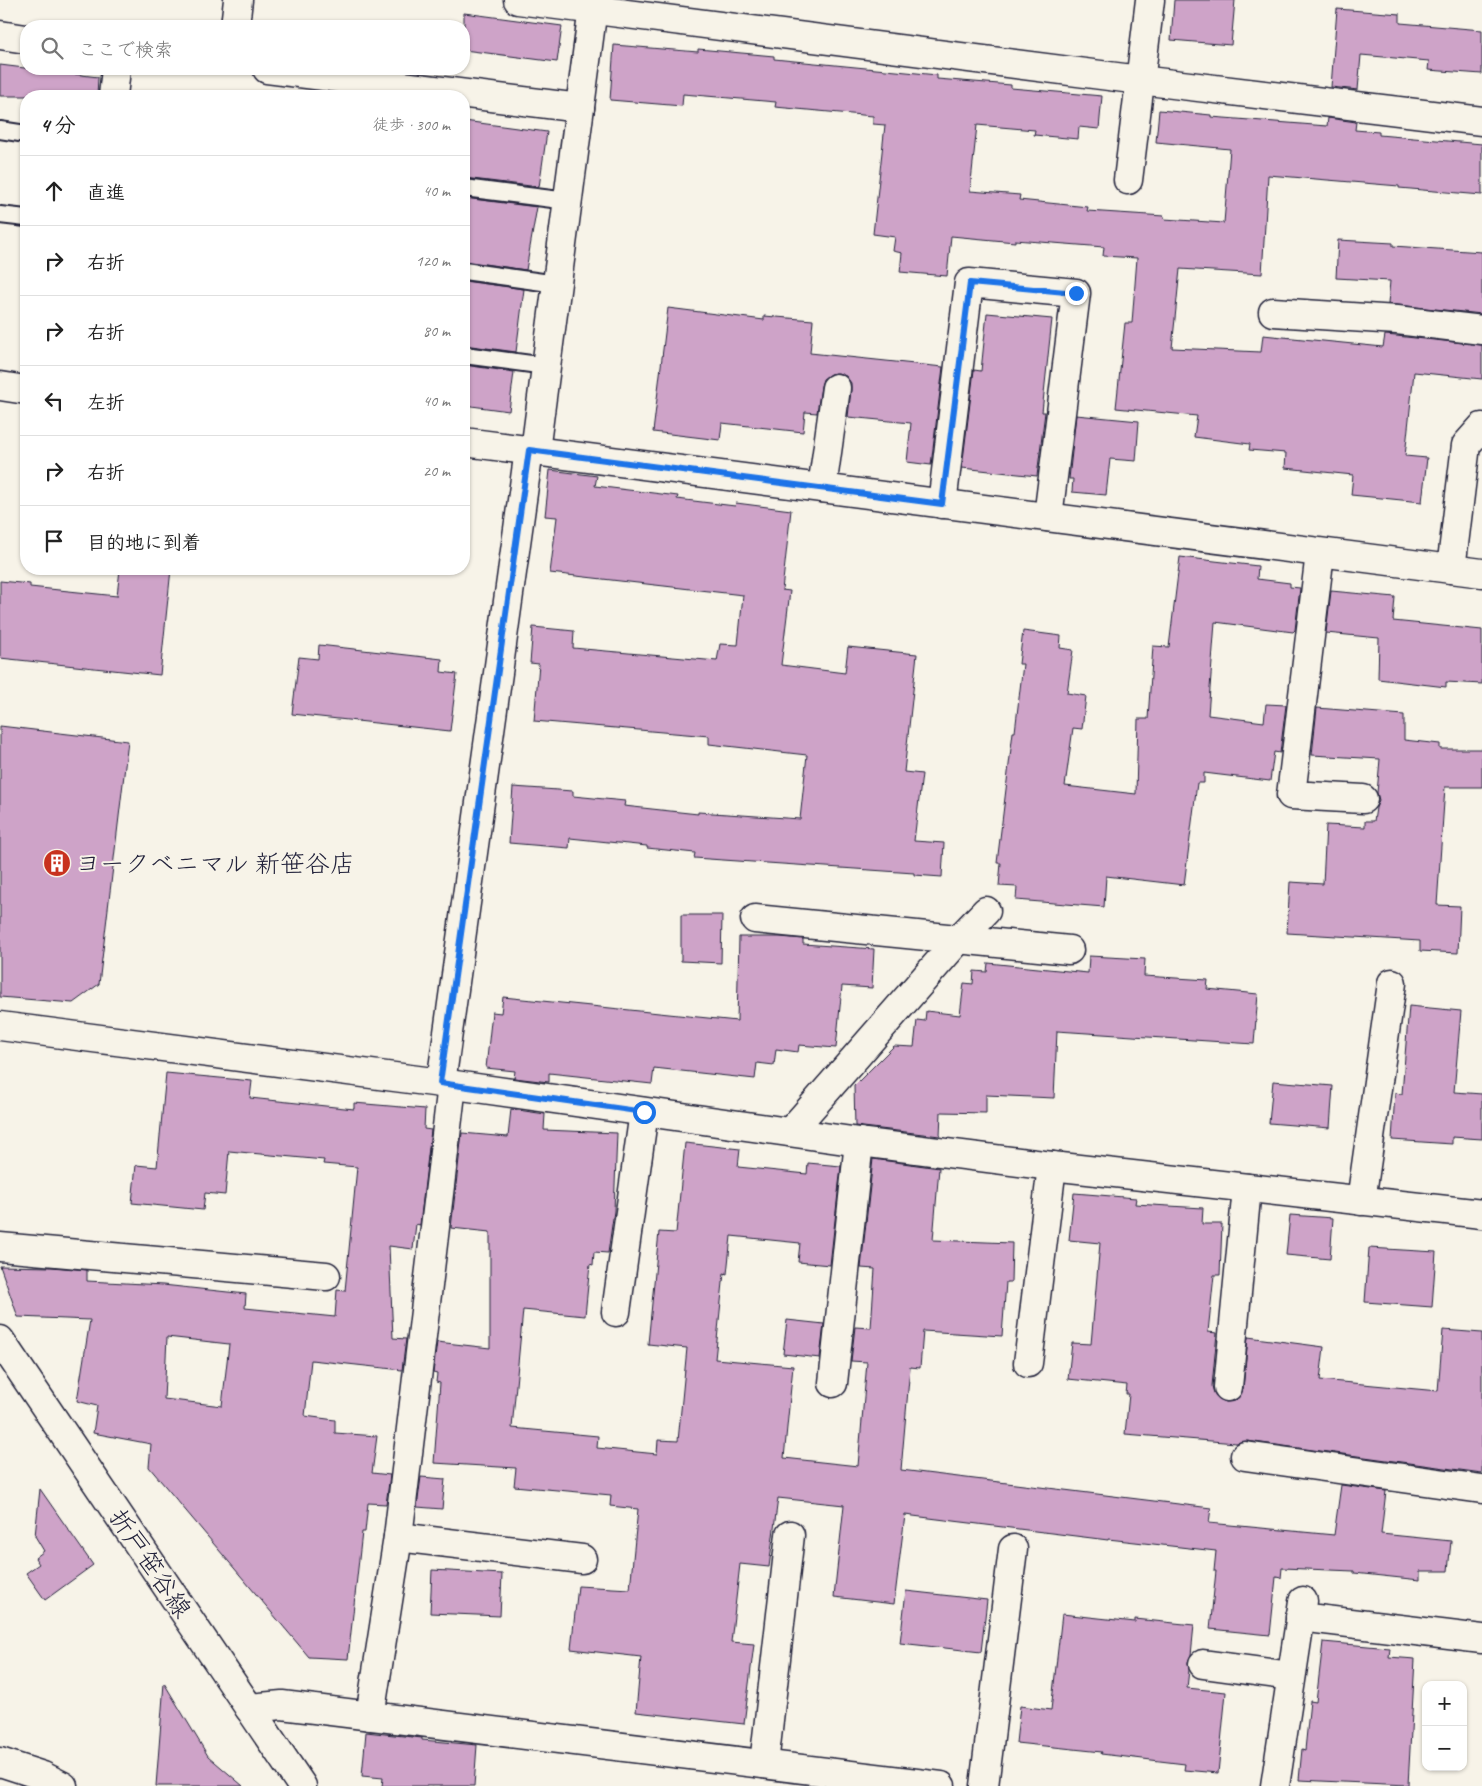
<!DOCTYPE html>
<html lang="ja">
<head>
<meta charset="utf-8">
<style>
	:root { --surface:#fff; --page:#f6f6f6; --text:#222; --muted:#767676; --line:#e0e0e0 }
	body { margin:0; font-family:Caveat,"Klee One",sans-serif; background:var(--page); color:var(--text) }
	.controls { position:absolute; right:15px; bottom:15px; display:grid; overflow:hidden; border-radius:10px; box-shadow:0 1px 4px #0004 }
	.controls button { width:45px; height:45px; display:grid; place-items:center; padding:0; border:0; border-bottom:1px solid var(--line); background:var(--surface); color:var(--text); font:25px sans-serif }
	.stop { position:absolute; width:15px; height:15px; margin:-11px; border:4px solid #1a73e8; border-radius:50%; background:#fff }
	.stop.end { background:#1a73e8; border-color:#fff; box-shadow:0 1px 5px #0008 }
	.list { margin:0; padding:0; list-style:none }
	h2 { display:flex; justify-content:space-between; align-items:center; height:65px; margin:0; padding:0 20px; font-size:21px }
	h2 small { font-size:16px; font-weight:400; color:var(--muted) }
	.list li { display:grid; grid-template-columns:32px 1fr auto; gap:15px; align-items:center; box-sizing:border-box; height:70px; padding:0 20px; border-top:1px solid var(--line) }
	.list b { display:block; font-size:19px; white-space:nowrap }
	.list em { font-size:16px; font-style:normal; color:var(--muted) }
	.icon { flex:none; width:28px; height:28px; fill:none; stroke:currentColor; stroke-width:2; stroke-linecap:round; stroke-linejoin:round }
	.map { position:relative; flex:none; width:1482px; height:1786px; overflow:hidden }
	.search { position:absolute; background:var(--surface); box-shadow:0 1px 4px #0004; left:20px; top:20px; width:450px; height:55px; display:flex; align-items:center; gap:12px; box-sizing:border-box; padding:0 18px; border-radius:20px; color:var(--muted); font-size:19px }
	.panel { position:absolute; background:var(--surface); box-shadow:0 1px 4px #0004; left:20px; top:90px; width:450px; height:485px; border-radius:20px }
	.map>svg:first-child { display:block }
	.building { fill:#cea3c8; stroke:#22223b; fill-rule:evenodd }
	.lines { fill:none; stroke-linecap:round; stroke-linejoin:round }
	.lane-casing { stroke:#22223b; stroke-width:20 }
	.street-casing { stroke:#22223b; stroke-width:31 }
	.secondary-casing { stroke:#22223b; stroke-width:31 }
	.lane { stroke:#f7f3e8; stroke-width:16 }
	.street { stroke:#f7f3e8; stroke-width:28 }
	.secondary { stroke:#f7f3e8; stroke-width:28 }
	.route { stroke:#1a73e8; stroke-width:6 }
	.labels { text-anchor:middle; stroke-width:4; stroke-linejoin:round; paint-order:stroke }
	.poi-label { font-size:25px; fill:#22223b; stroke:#f7f3e8; text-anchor:start }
	.street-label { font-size:25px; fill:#22223b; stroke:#f7f3e8 }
</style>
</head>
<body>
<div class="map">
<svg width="1482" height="1786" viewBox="0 0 1482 1786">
	<rect width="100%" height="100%" fill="#f7f3e8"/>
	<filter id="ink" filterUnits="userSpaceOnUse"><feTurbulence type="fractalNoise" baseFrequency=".02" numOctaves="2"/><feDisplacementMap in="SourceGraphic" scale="10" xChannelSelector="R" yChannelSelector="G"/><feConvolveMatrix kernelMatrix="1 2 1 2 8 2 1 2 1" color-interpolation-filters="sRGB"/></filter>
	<g filter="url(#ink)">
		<g class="building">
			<path d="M 1174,0 L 1235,0 L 1231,45 L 1171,40 Z"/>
			<path d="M 1337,9 L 1400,14 L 1400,23 L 1482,30 L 1482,74 L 1428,70 L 1429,61 L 1361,55 L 1358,90 L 1331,87 Z"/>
			<path d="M 464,13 L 562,26 L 557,62 L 464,50 Z"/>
			<path d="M 614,45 L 698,52 L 698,49 L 774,56 L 774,59 L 937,75 L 937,79 L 1011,85 L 1011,88 L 1102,96 L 1099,129 L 1079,127 L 1078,139 L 1034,135 L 1035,130 L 977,125 L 970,191 L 1020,195 L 1019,200 L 1088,207 L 1087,211 L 1164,216 L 1164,219 L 1224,223 L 1230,149 L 1156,142 L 1159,110 L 1211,115 L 1211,117 L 1327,126 L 1328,118 L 1356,122 L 1355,130 L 1379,132 L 1379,135 L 1482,144 L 1482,195 L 1399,188 L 1399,186 L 1268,175 L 1262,274 L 1180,269 L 1172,348 L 1261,352 L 1263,335 L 1383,347 L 1385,335 L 1396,336 L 1482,345 L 1482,379 L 1414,372 L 1405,456 L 1427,458 L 1422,502 L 1351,495 L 1353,475 L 1285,468 L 1286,453 L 1249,450 L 1250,444 L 1194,437 L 1197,416 L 1116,408 L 1125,323 L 1132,323 L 1137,258 L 1103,256 L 1104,247 L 1015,240 L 1015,242 L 951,236 L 947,276 L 900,272 L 902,253 L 893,251 L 895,237 L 873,234 L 885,125 L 873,124 L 873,116 L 775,107 L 776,102 L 683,94 L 682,106 L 610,100 Z"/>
			<path d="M 0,65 L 98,77 L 97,96 L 0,96 Z"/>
			<path d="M 464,121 L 547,132 L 539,187 L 464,178 Z"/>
			<path d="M 464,198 L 537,207 L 526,270 L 464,261 Z"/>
			<path d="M 1338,240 L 1393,243 L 1393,246 L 1482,252 L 1482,314 L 1388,304 L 1390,281 L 1336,278 Z"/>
			<path d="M 464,281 L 524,289 L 516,352 L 464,345 Z"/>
			<path d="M 668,308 L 764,320 L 764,316 L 813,320 L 810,353 L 943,367 L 931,465 L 907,462 L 911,423 L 848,417 L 851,390 L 851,383 L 846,376 L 838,373 L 830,374 L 823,379 L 821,386 L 817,413 L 805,412 L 803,432 L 722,423 L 720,440 L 653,432 Z"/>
			<path d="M 987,313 L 1052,319 L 1042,412 L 1045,412 L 1037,476 L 962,468 L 974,370 L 981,371 Z"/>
			<path d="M 464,365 L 514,372 L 509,411 L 464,405 Z"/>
			<path d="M 1076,415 L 1139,421 L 1136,461 L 1110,459 L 1106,495 L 1072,492 L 1073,479 L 1069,479 Z"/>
			<path d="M 550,470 L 597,476 L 595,486 L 678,496 L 677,499 L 735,506 L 736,503 L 791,510 L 782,590 L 790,591 L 781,665 L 845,673 L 848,647 L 917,654 L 904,772 L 922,774 L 914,841 L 944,843 L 942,877 L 914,875 L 914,873 L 694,858 L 695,853 L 647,848 L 647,846 L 570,838 L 569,848 L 509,843 L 513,787 L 573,791 L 573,796 L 625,801 L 624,806 L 698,814 L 698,812 L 800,819 L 807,755 L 709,744 L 709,736 L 534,721 L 539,664 L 530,663 L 533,627 L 574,631 L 573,648 L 717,661 L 720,644 L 738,645 L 743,595 L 550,573 L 557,517 L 545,516 Z"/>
			<path d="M 1180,557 L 1258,566 L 1257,579 L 1290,583 L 1290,587 L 1300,588 L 1295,630 L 1293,632 L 1215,622 L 1208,715 L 1264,722 L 1266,704 L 1286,705 L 1280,753 L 1274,752 L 1270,781 L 1204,773 L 1204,783 L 1197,783 L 1184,885 L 1106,876 L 1104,907 L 1016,900 L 1017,887 L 999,886 L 1001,863 L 997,863 L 1013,732 L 1015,732 L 1023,664 L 1019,664 L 1023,631 L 1061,636 L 1060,648 L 1073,650 L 1067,693 L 1086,696 L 1082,729 L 1073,728 L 1065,786 L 1136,794 L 1138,719 L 1148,719 L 1153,646 L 1169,647 Z"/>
			<path d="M 120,569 L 171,569 L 160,675 L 0,658 L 0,581 L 30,584 L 30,587 L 117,596 Z"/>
			<path d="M 1331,591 L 1395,597 L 1393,621 L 1482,630 L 1482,684 L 1446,682 L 1446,687 L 1378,679 L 1379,638 L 1326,633 Z"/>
			<path d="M 319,645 L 442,659 L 441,672 L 457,674 L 450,731 L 292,714 L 299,657 L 318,659 Z"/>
			<path d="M 1317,708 L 1404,715 L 1404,740 L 1440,744 L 1440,749 L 1482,749 L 1482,787 L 1445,787 L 1437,905 L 1460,906 L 1458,953 L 1420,951 L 1420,941 L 1287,933 L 1290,882 L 1323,884 L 1326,825 L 1365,827 L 1365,821 L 1374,821 L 1376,808 L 1379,800 L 1377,793 L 1380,759 L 1312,755 Z"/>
			<path d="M 0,726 L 128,741 L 99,984 L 73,1003 L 0,997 Z"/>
			<path d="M 681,915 L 722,915 L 721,963 L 681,961 Z"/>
			<path d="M 739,937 L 780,937 L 803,939 L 803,944 L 874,949 L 872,988 L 842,986 L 836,1048 L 799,1045 L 798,1052 L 776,1049 L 774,1065 L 757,1063 L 755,1079 L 654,1068 L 652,1084 L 549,1073 L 549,1082 L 514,1078 L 515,1071 L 486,1068 L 492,1012 L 501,1013 L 503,997 L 737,1021 Z"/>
			<path d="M 1089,956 L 1145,959 L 1144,976 L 1208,980 L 1207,989 L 1258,994 L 1254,1044 L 1057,1031 L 1054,1098 L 986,1095 L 986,1113 L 941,1112 L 940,1136 L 855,1126 L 854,1086 L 894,1046 L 914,1047 L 917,1020 L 925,1021 L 926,1011 L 960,1015 L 964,983 L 973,984 L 974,971 L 987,972 L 988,963 L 1088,973 Z"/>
			<path d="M 1409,1006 L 1461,1011 L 1454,1092 L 1482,1094 L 1482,1139 L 1452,1137 L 1452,1144 L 1392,1140 L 1395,1093 L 1402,1094 Z"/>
			<path d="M 166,1073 L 252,1081 L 250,1098 L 354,1109 L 354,1103 L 425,1109 L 424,1129 L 431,1130 L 420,1225 L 416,1224 L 413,1249 L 389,1246 L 393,1338 L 406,1339 L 402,1370 L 311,1360 L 305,1416 L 335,1420 L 335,1433 L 377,1436 L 372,1473 L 390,1475 L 386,1504 L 368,1503 L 365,1532 L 362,1532 L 348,1659 L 309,1657 L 149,1467 L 151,1444 L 93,1433 L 97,1406 L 77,1401 L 90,1320 L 18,1317 L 0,1266 L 51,1267 L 87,1270 L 87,1281 L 163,1285 L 246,1294 L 245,1308 L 335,1317 L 337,1290 L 345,1291 L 357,1167 L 323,1164 L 324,1160 L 229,1151 L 225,1195 L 205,1193 L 203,1210 L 132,1203 L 136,1165 L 157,1167 ZM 167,1337 L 229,1344 L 222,1406 L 164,1399 Z"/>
			<path d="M 1273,1081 L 1333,1086 L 1330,1128 L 1269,1123 Z"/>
			<path d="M 511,1109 L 545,1114 L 544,1130 L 617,1133 L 614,1211 L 608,1253 L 594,1252 L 593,1265 L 590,1264 L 585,1316 L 523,1310 L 512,1428 L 598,1436 L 597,1448 L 657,1454 L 658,1440 L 678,1441 L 687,1348 L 648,1344 L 659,1232 L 676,1233 L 685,1143 L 740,1149 L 738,1167 L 807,1174 L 808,1163 L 841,1166 L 830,1265 L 798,1262 L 800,1243 L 731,1236 L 727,1274 L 724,1273 L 715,1359 L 793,1366 L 784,1458 L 858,1466 L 867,1362 L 851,1361 L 855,1327 L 871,1328 L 875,1269 L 861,1268 L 873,1159 L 939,1168 L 933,1240 L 1012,1243 L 1011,1282 L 1006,1282 L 1002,1336 L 923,1331 L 920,1368 L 910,1367 L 901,1470 L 1211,1508 L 1209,1523 L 1334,1535 L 1341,1485 L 1386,1491 L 1381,1534 L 1451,1541 L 1448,1571 L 1420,1571 L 1420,1580 L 1354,1573 L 1354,1571 L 1282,1568 L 1281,1578 L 1276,1577 L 1270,1635 L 1210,1629 L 1216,1571 L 1214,1571 L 1216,1551 L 1108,1539 L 1108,1540 L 905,1515 L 894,1604 L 834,1597 L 844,1505 L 778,1498 L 769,1567 L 740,1564 L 731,1642 L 754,1644 L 744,1724 L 636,1712 L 641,1657 L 571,1649 L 578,1586 L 630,1589 L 638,1509 L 610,1506 L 611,1495 L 514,1486 L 516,1468 L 434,1463 L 440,1383 L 436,1382 L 437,1374 L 433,1373 L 437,1342 L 490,1348 L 490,1232 L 451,1228 L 462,1133 L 508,1137 Z"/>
			<path d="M 1074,1193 L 1136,1198 L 1135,1204 L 1203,1208 L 1202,1224 L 1222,1224 L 1220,1275 L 1214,1275 L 1208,1332 L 1217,1333 L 1212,1386 L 1214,1393 L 1219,1399 L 1226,1402 L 1235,1401 L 1240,1396 L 1243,1389 L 1248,1337 L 1324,1347 L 1320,1380 L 1438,1391 L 1443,1330 L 1482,1333 L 1482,1473 L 1247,1441 L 1236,1443 L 1125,1434 L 1129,1394 L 1126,1394 L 1127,1385 L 1068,1379 L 1072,1343 L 1091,1344 L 1100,1243 L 1069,1240 Z"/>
			<path d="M 1290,1215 L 1333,1218 L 1330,1259 L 1286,1255 Z"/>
			<path d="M 1369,1248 L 1436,1252 L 1432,1307 L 1365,1302 Z"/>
			<path d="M 787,1320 L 824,1324 L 820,1358 L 783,1354 Z"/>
			<path d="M 421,1477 L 445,1479 L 442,1509 L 417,1507 Z"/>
			<path d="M 40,1489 L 93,1565 L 45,1600 L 26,1573 L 39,1564 L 35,1558 L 44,1551 L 35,1536 Z"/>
			<path d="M 432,1570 L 502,1574 L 500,1616 L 430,1613 Z"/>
			<path d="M 906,1591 L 987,1600 L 981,1652 L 900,1643 Z"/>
			<path d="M 1062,1614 L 1135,1622 L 1135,1619 L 1194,1625 L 1191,1655 L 1188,1662 L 1189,1670 L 1187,1688 L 1226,1692 L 1218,1773 L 1184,1770 L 1185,1764 L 1101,1754 L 1102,1752 L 1016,1743 L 1020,1706 L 1051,1710 Z"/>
			<path d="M 1323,1642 L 1390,1648 L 1389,1657 L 1415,1659 L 1408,1785 L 1299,1780 L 1302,1749 L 1305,1750 L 1310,1701 L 1316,1702 Z"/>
			<path d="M 164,1683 L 208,1756 L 243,1786 L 156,1786 Z"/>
			<path d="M 366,1732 L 422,1738 L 422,1740 L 477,1745 L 474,1786 L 382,1786 L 383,1778 L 362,1776 Z"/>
		</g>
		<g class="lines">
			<g class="lane-casing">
				<g id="lane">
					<path d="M 0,130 L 26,134"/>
					<path d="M 464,188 L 568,201"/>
					<path d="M 0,215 L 26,218"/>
					<path d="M 464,271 L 557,284"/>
					<path d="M 464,355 L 546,366"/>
				</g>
			</g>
			<g class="street-casing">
				<g id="street">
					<path d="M 518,0 L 1140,80 L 1482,121"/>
					<path d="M 235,26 L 238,0"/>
					<path d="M 0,35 L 26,39"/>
					<path d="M 267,69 L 580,108"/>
					<path d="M 113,96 L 116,69"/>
					<path d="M 1128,180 L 1150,0"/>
					<path d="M 1273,312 L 1397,320 L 1482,330"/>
					<path d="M 0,386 L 26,390"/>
					<path d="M 464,442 L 1482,573"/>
					<path d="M 535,451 L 594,0"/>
					<path d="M 822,488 L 836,388"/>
					<path d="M 942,504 L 969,283 L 1076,293 L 1048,517"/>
					<path d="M 1320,553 L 1291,795 L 1363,799"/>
					<path d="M 1451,569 L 1466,445 L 1482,427"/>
					<path d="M 755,919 L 1069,950"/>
					<path d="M 0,1026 L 441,1083 L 859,1142 L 1052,1166 L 1482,1214"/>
					<path d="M 441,1083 L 529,450"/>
					<path d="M 790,1132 L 959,939 L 986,911"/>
					<path d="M 1361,1201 L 1392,983"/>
					<path d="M 0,1247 L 326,1276"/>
					<path d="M 616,1312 L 644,1112"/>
					<path d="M 1028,1363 L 1052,1166"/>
					<path d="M 833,1383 L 859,1142"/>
					<path d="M 1228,1387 L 1247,1188"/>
					<path d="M 398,1537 L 582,1559"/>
					<path d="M 1300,1617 L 1482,1639"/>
					<path d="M 1203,1664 L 1291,1676"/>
					<path d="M 249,1708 L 282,1705 L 941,1786"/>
					<path d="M 370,1716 L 398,1537 L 452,1085"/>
					<path d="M 0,1762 L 43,1776 L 63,1786"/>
					<path d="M 764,1764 L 790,1535"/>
					<path d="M 984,1786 L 1013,1549"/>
					<path d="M 1275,1786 L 1303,1601"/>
				</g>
			</g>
			<g class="secondary-casing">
				<g id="secondary">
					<path d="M 0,1340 L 302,1786"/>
					<path d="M 1245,1456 L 1482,1489"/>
				</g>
			</g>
			<use href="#lane" class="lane"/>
			<use href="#street" class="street"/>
			<use href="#secondary" class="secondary"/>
		</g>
	</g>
	<g class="lines" filter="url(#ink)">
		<path class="route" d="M 644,1112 L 440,1083 L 529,450 L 942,504 L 970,283 L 1076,293"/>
	</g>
	<defs>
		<g id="building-disc" transform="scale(1.4375)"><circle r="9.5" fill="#c8321e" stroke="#f7f3e8"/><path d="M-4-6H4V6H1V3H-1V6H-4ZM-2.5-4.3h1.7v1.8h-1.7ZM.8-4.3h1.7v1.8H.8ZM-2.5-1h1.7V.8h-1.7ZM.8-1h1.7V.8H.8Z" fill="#fff"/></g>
	</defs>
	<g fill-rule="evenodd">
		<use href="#building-disc" x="57" y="863"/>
	</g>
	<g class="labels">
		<g class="poi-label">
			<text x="76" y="872">ヨークベニマル 新笹谷店</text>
		</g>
		<g class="street-label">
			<text transform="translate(151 1563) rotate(56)" y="9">折戸笹谷線</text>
		</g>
	</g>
</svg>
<div class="controls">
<button>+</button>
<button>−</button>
</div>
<div class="stop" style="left:644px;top:1112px"></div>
<div class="stop end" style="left:1076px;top:293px"></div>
<div class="search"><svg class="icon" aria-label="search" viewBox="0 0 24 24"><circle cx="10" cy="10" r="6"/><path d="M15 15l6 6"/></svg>ここで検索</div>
<section class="panel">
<h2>4 分<small>徒歩 · 300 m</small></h2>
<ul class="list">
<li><svg class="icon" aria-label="ahead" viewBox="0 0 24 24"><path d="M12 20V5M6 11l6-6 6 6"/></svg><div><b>直進</b></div><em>40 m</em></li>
<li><svg class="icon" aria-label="right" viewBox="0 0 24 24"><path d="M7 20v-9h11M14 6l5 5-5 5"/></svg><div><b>右折</b></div><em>120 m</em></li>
<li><svg class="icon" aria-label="right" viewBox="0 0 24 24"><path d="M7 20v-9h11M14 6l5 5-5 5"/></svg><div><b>右折</b></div><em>80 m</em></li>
<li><svg class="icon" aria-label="left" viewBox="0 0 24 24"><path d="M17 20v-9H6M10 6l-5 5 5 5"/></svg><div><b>左折</b></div><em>40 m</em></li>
<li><svg class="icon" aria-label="right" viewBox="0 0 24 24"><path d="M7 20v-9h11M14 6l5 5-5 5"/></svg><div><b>右折</b></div><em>20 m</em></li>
<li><svg class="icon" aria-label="arrive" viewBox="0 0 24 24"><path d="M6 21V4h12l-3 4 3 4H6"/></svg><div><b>目的地に到着</b></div></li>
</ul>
</section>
</div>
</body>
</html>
